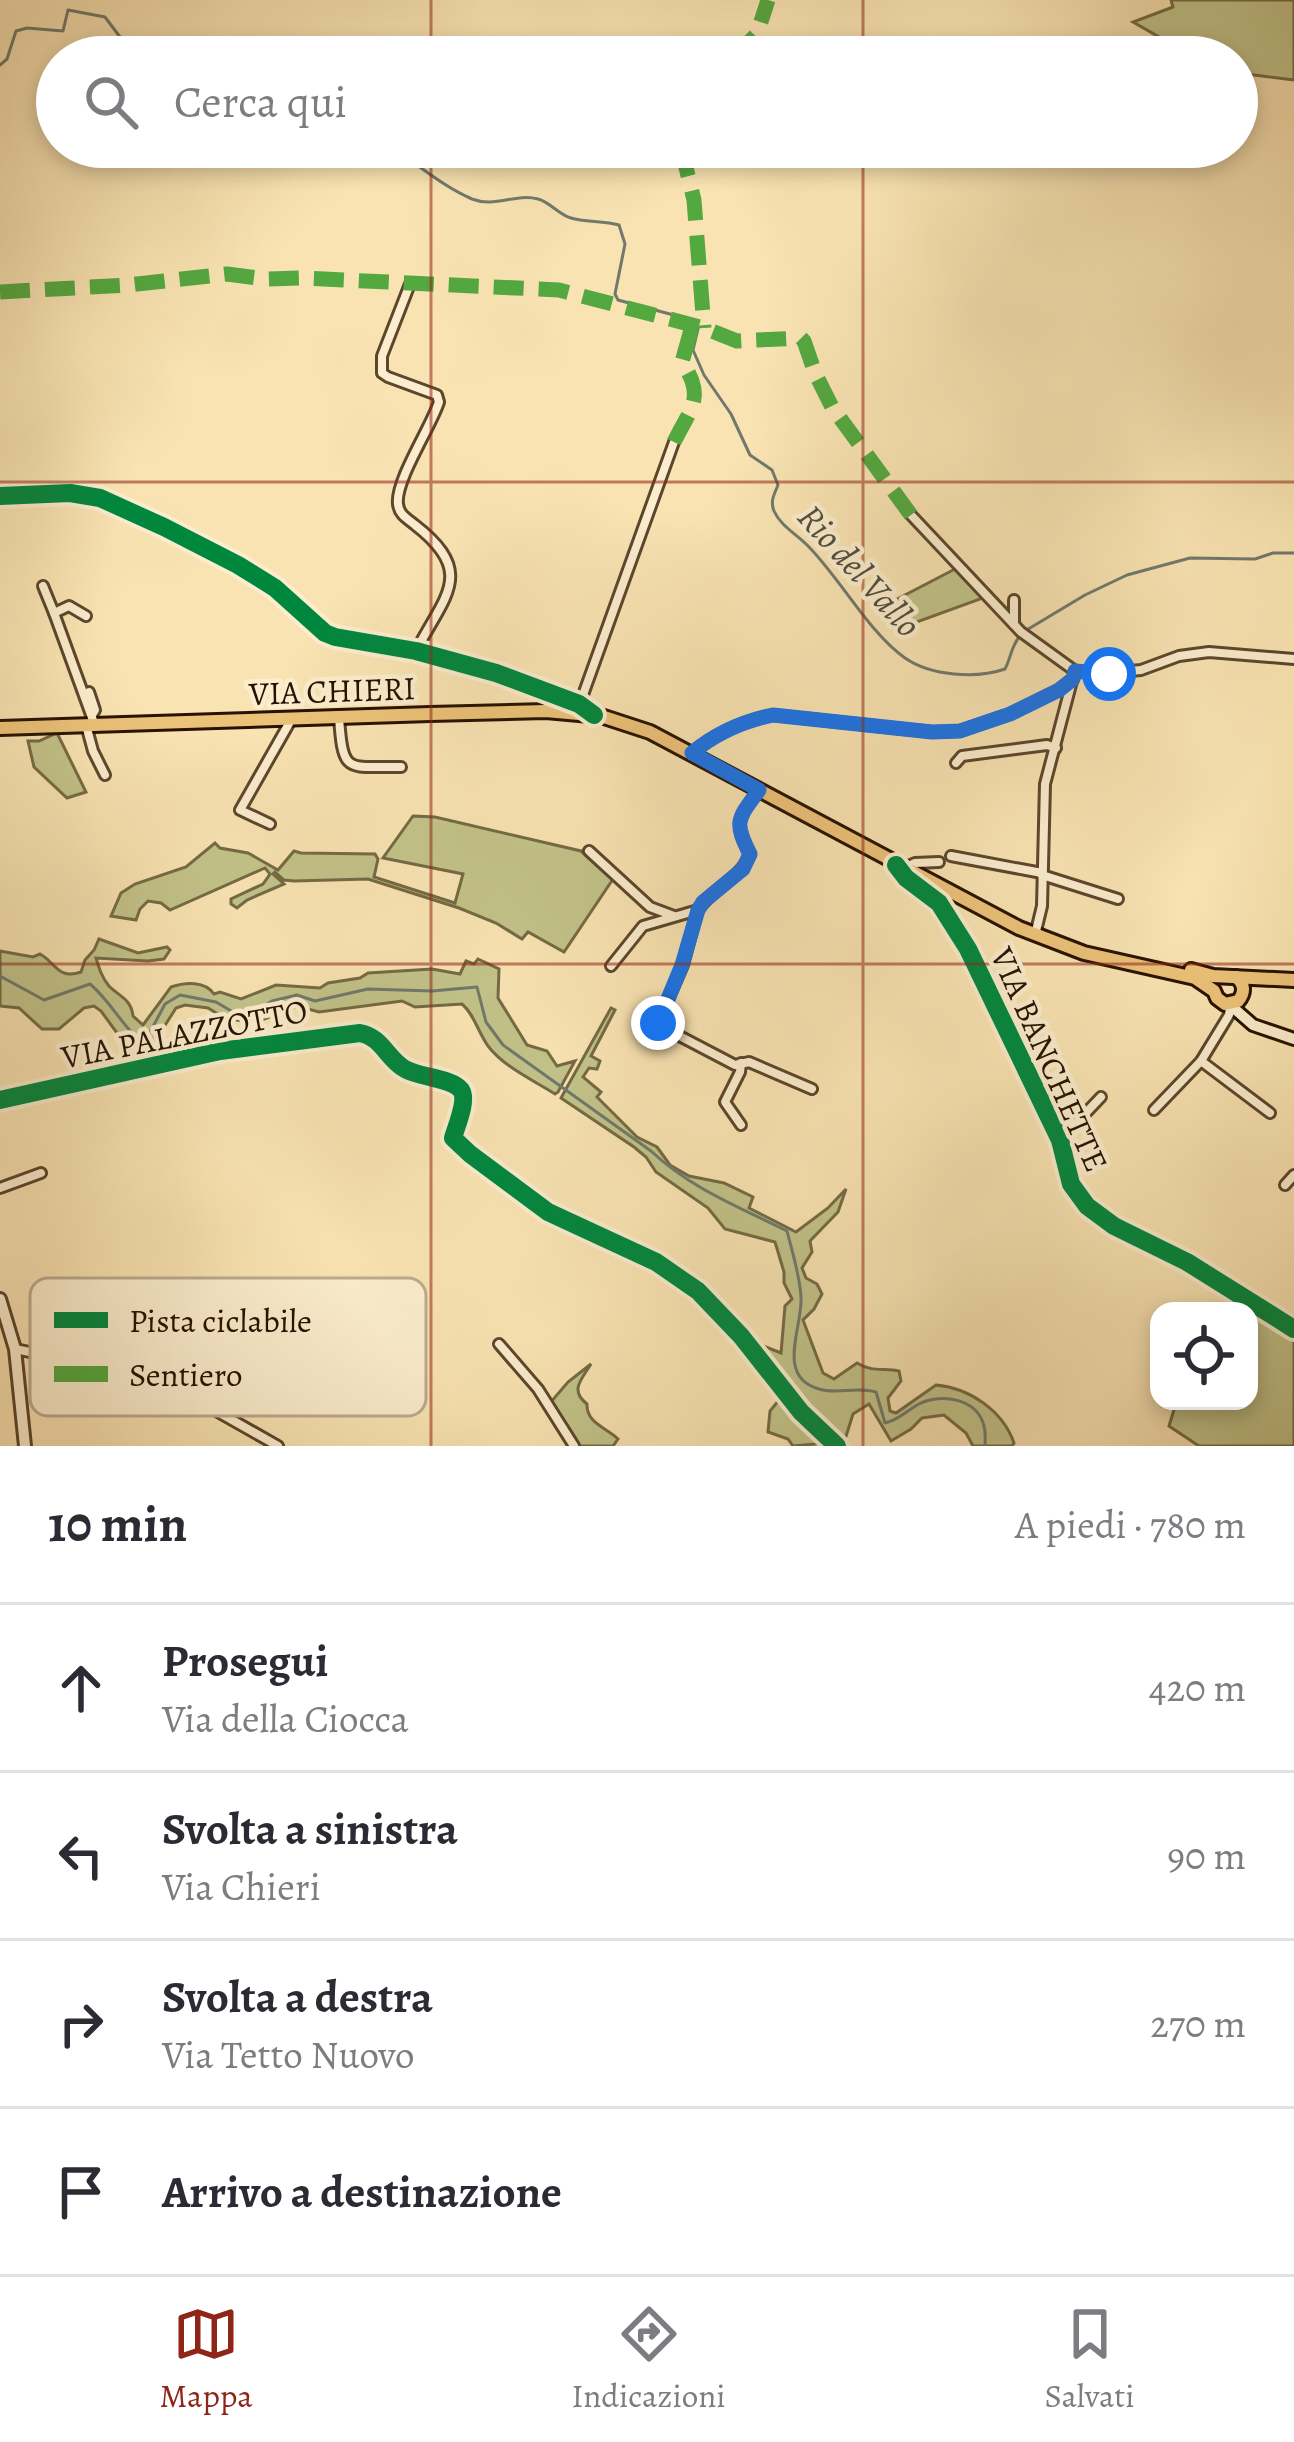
<!DOCTYPE html>
<html lang="it">
<head>
<meta charset="utf-8">
<style>
	:root { --surface:#fff; --page:#f2f2f3; --text:#2b2b33; --muted:#7c7c81; --line:#e1e1e2; --accent:#8f2418 }
	body { margin:0; font-family:Alegreya,serif; background:var(--page); color:var(--text) }
	.controls { position:absolute; right:36px; bottom:36px; display:grid; overflow:hidden; border-radius:24px; box-shadow:0 6px 18px #0003 }
	.controls button { width:108px; height:108px; display:grid; place-items:center; padding:0; border:0; border-bottom:3px solid var(--line); background:var(--surface); color:var(--text); font:60px sans-serif }
	.stop { position:absolute; width:36px; height:36px; margin:-27px; border:9px solid #1a73e8; border-radius:50%; background:#fff }
	.stop.end { background:#1a73e8; border-color:#fff; box-shadow:0 3px 12px #0008 }
	.list { margin:0; padding:0; list-style:none }
	h2 { display:flex; justify-content:space-between; align-items:center; height:156px; margin:0; padding:0 48px; font-size:51px }
	h2 small { font-size:39px; font-weight:400; color:var(--muted) }
	.list li { display:grid; grid-template-columns:78px 1fr auto; gap:36px; align-items:center; box-sizing:border-box; height:168px; padding:0 48px; border-top:3px solid var(--line) }
	.list b { display:block; font-size:45px; white-space:nowrap }
	.list p { margin:0; font-size:39px; white-space:nowrap; color:var(--muted) }
	.list em { font-size:39px; font-style:normal; color:var(--muted) }
	.icon { flex:none; width:66px; height:66px; fill:none; stroke:currentColor; stroke-width:2; stroke-linecap:round; stroke-linejoin:round }
	.map { position:relative; flex:none; width:1294px; height:1446px; overflow:hidden }
	.search { position:absolute; background:var(--surface); box-shadow:0 6px 18px #0003; left:36px; right:36px; top:36px; height:132px; display:flex; align-items:center; gap:30px; box-sizing:border-box; padding:0 42px; border-radius:66px; color:var(--muted); font-size:45px }
	.sheet { height:828px; background:var(--surface) }
	nav { display:flex; justify-content:space-around; align-items:center; box-sizing:border-box; height:168px; border-top:3px solid var(--line); background:var(--surface); font-size:33px; color:var(--muted) }
	nav a { display:grid; justify-items:center; gap:6px }
	nav .on { color:var(--accent) }
	.map>svg:first-child { display:block }
	.green { fill:#c2c389; stroke:#746a44; stroke-width:3 }
	.lines { fill:none; stroke-linecap:round; stroke-linejoin:round }
	.stream { stroke:#70796c; stroke-width:3 }
	.minor-casing { stroke:#5c462c; stroke-width:14 }
	.tertiary-casing { stroke:#5c462c; stroke-width:16 }
	.secondary-casing { stroke:#271200; stroke-width:16 }
	.primary-casing { stroke:#271200; stroke-width:18 }
	.minor { stroke:#fbedcd; stroke-width:8 }
	.tertiary { stroke:#fbedcd; stroke-width:10 }
	.secondary { stroke:#fbedcd; stroke-width:10 }
	.primary { stroke:#ecc279; stroke-width:12 }
	.quiet { stroke:#53a840; stroke-width:15; stroke-dasharray:30 15; stroke-linecap:butt }
	.cycleway-casing { stroke:#fbedcd; stroke-width:26 }
	.cycleway { stroke:#00873e; stroke-width:18 }
	.route { stroke:#1a73e8; stroke-width:15 }
	.grid { fill:none; stroke:#8f2418; stroke-width:3; stroke-opacity:0.55 }
	.labels { text-anchor:middle; stroke-width:9; stroke-linejoin:round; paint-order:stroke }
	.street-label { font-size:33px; fill:#271200; stroke:#fbedcd }
	.water-label { font-size:36px; font-style:italic; fill:#514e3f; stroke:#fbedcd }
	.key { fill:#fbedcd; stroke:#bbab90; stroke-width:3 }
	.key-label { font-size:33px; fill:#271200 }
</style>
</head>
<body>
<div class="map">
<svg width="1294" height="1446" viewBox="0 0 1294 1446">
	<rect width="100%" height="100%" fill="#f9e3b2"/>
	<filter id="stains"><feTurbulence type="fractalNoise" baseFrequency=".00167" numOctaves="4"/><feColorMatrix values="0 0 0 0 .2 0 0 0 0 .09 0 0 0 0 .02 0 0 0 .5 -.17"/></filter>
	<radialGradient id="worn" r=".72"><stop offset=".6" stop-color="#630" stop-opacity="0"/><stop offset="1" stop-color="#630" stop-opacity=".3"/></radialGradient>
	<g class="green">
		<path d="M 1171,0 L 1294,0 L 1294,80 L 1237,73 L 1237,57 L 1174,57 L 1159,37 L 1133,22 L 1173,7 Z"/>
		<path d="M 955,569 L 983,598 L 895,630 L 880,608 Z"/>
		<path d="M 57,733 L 86,792 L 67,798 L 34,767 L 28,741 L 39,741 Z"/>
		<path d="M 413,816 L 435,817 L 581,851 L 613,879 L 564,952 L 528,932 L 522,939 L 496,923 L 459,908 L 368,879 L 294,881 L 284,880 L 275,872 L 273,874 L 284,884 L 247,900 L 237,908 L 231,904 L 231,899 L 263,884 L 270,874 L 265,868 L 170,910 L 161,903 L 148,901 L 140,909 L 136,920 L 111,916 L 121,893 L 135,884 L 186,867 L 215,843 L 220,848 L 248,853 L 278,870 L 294,851 L 301,853 L 375,854 L 378,859 L 374,877 L 455,903 L 463,874 L 383,858 Z"/>
		<path d="M 99,939 L 138,953 L 167,947 L 170,950 L 164,959 L 148,961 L 96,958 C 99,968 102,978 109,986 C 120,997 131,999 133,1016 L 143,1025 L 171,987 C 186,982 205,981 214,994 L 220,992 L 241,999 L 276,985 L 320,988 L 328,983 L 360,978 L 368,973 L 432,969 L 460,974 L 466,961 L 474,964 L 478,959 L 499,969 L 498,998 L 527,1045 L 547,1051 L 557,1066 L 575,1061 L 558,1092 L 555,1094 C 533,1080 504,1067 488,1046 C 478,1032 474,1014 462,1004 L 415,1007 L 402,1001 L 319,1012 L 297,1006 L 257,1022 L 226,1019 L 208,1008 L 185,1005 L 176,1008 L 157,1038 L 155,1048 L 149,1054 L 140,1054 L 122,1040 L 101,1011 L 94,1006 L 84,1008 L 59,1029 L 42,1029 L 19,1008 L 0,1006 L 0,951 L 33,957 L 40,954 C 55,962 58,980 81,972 L 85,960 L 94,950 Z"/>
		<path d="M 611,1008 L 615,1010 L 591,1056 L 600,1061 L 597,1069 L 589,1068 L 583,1077 L 601,1092 L 597,1097 L 637,1137 L 657,1147 L 670,1165 L 689,1176 L 724,1183 L 753,1197 L 749,1208 L 796,1232 L 828,1208 L 846,1189 L 838,1212 L 810,1241 L 812,1252 L 802,1268 L 806,1278 L 817,1284 L 822,1294 L 814,1309 L 803,1320 L 823,1373 L 834,1379 L 857,1363 C 871,1372 884,1368 899,1371 L 901,1381 L 888,1398 L 890,1411 L 896,1413 L 936,1385 C 970,1388 1003,1411 1014,1443 L 1012,1446 L 973,1446 L 966,1433 L 944,1415 L 922,1418 L 911,1429 L 891,1441 L 869,1404 L 853,1414 L 843,1446 L 803,1410 L 749,1340 L 781,1353 L 785,1306 L 792,1299 L 784,1283 L 784,1272 L 775,1242 L 725,1229 L 708,1208 L 656,1172 L 646,1157 L 634,1147 L 561,1098 Z"/>
		<path d="M 1249,1311 L 1261,1319 L 1264,1315 L 1294,1335 L 1294,1446 L 1199,1446 L 1169,1426 L 1176,1403 L 1249,1401 Z"/>
		<path d="M 738,1336 L 799,1415 L 828,1443 L 793,1446 L 788,1439 L 768,1432 L 770,1411 L 779,1400 L 732,1340 Z"/>
		<path d="M 591,1364 C 582,1379 569,1390 587,1404 C 586,1423 607,1428 618,1439 L 613,1446 L 580,1446 L 550,1403 L 568,1382 Z"/>
	</g>
	<g class="lines">
		<g class="stream">
			<path d="M 0,65 L 7,59 L 16,31 L 27,28 L 63,31 L 68,10 L 105,17 L 120,37 L 180,57"/>
			<path d="M 391,147 C 419,165 442,186 472,199 C 495,208 515,193 538,199 C 550,202 559,215 571,218 C 584,222 603,221 619,225 L 625,244 L 615,294 L 618,300 L 692,320"/>
			<path d="M 698,329 L 693,350 L 704,375 L 731,414 L 750,455 L 772,470 L 778,485 C 774,495 770,501 774,511 C 780,525 796,534 806,544 C 839,576 868,632 905,658 C 931,676 976,679 1005,669 C 1011,658 1011,646 1020,636"/>
			<path d="M 1025,631 L 1085,595 L 1127,575 L 1190,558 L 1255,559 L 1273,553 L 1294,553"/>
			<path d="M 0,976 L 44,1000 L 90,984 C 108,999 119,1020 135,1036 L 148,1036 L 165,1004 L 180,995 L 216,1002 L 233,1012 L 257,1010 L 272,1001 L 297,995 L 315,1001 L 368,989 L 432,991 L 477,987 L 486,1022 L 503,1045 L 651,1151 C 690,1188 739,1207 787,1231 C 792,1251 800,1276 801,1297 C 803,1327 775,1377 819,1389 C 838,1395 854,1386 876,1392 L 885,1423 C 899,1420 906,1411 919,1404 C 941,1393 977,1398 984,1426 C 986,1433 985,1439 985,1446"/>
		</g>
		<g class="minor-casing">
			<g id="minor">
				<path d="M 410,284 L 382,356 L 382,373 L 388,377 L 437,395 L 439,402 C 431,427 395,481 398,504 C 399,515 408,519 415,525 C 477,573 444,596 416,651"/>
				<path d="M 0,496 L 70,493 L 100,498 L 164,527 L 238,565 L 275,588 L 325,633 L 335,637 L 416,651 L 496,673 L 570,700 L 593,714"/>
				<path d="M 911,515 L 1021,632 L 1075,671 L 1109,673 L 1141,670 L 1179,656 L 1209,652 L 1294,659"/>
				<path d="M 43,586 L 54,613"/>
				<path d="M 86,616 L 69,606 L 54,613 L 94,723"/>
				<path d="M 1014,624 L 1014,600"/>
				<path d="M 89,692 L 95,710 L 92,715"/>
				<path d="M 579,706 L 674,442"/>
				<path d="M 339,717 C 343,776 347,766 401,767"/>
				<path d="M 86,725 L 93,751 L 105,775"/>
				<path d="M 692,753 C 714,734 744,721 773,715 L 932,732 L 960,731 L 1010,714 L 1059,690 L 1073,679 L 1075,671"/>
				<path d="M 956,763 L 962,756 L 1047,745 L 1056,748"/>
				<path d="M 270,824 L 240,810 L 291,720"/>
				<path d="M 589,851 L 650,907 L 674,916"/>
				<path d="M 951,856 L 1042,873"/>
				<path d="M 898,868 L 906,878 L 939,903 L 968,949 L 1060,1140 L 1071,1184 L 1087,1206 L 1114,1226 L 1187,1262 L 1294,1329"/>
				<path d="M 904,868 L 915,863 L 939,862"/>
				<path d="M 1042,875 L 1118,899"/>
				<path d="M 1035,935 L 1042,906 L 1045,784 L 1072,681"/>
				<path d="M 611,966 L 643,926 L 698,910 C 712,888 739,880 750,855 C 734,822 737,820 758,791"/>
				<path d="M 647,1019 L 735,1065 L 749,1062 L 812,1089"/>
				<path d="M 658,1023 L 683,965 L 697,912"/>
				<path d="M 1201,1061 L 1270,1113"/>
				<path d="M 0,1100 L 220,1051 L 360,1033 C 382,1037 387,1059 405,1069 C 418,1077 452,1078 461,1090 C 468,1100 456,1127 453,1138 L 470,1154 L 548,1212 L 656,1262 L 698,1291 L 741,1336 L 801,1412 L 837,1446"/>
				<path d="M 1154,1110 L 1201,1061 L 1229,1015 L 1230,1007"/>
				<path d="M 741,1125 L 725,1102 L 740,1072 L 741,1063"/>
				<path d="M 1060,1140 L 1101,1097"/>
				<path d="M 1285,1185 L 1294,1175"/>
				<path d="M 0,1188 L 41,1173"/>
				<path d="M 499,1344 L 538,1389 L 574,1446"/>
				<path d="M 15,1349 L 158,1378 L 278,1446"/>
			</g>
		</g>
		<g class="tertiary-casing">
			<path id="tertiary" d="M 0,1299 L 15,1349 L 25,1446"/>
		</g>
		<g class="secondary-casing">
			<path id="secondary" d="M 1229,1004 L 1253,1025 L 1294,1039"/>
		</g>
		<g class="primary-casing">
			<g id="primary">
				<path d="M 0,728 L 430,714 L 546,711 L 601,716 L 650,732 L 1019,928 L 1084,953 L 1195,978 L 1214,991 L 1217,998 L 1225,1004 L 1238,1001 C 1245,993 1245,984 1236,977"/>
				<path d="M 1191,970 L 1213,976 L 1294,980"/>
			</g>
		</g>
		<use href="#minor" class="minor"/>
		<use href="#tertiary" class="tertiary"/>
		<use href="#secondary" class="secondary"/>
		<use href="#primary" class="primary"/>
		<g class="quiet">
			<path d="M 734,57 L 757,34 L 768,0"/>
			<path d="M 681,147 L 694,200 L 704,328"/>
			<path d="M 0,292 L 128,285 L 227,274 L 265,279 L 302,278 L 559,290 L 704,328 L 737,341 L 801,338 L 804,341 L 815,373 L 832,407 L 911,515"/>
			<path d="M 674,442 C 691,407 706,398 682,362 L 692,326"/>
		</g>
		<g class="cycleway-casing">
			<g id="cycleway">
				<path d="M 0,496 L 70,493 L 100,498 L 164,527 L 238,565 L 275,588 L 325,633 L 335,637 L 416,651 L 496,673 L 579,704 L 594,715"/>
				<path d="M 896,865 L 906,878 L 939,903 L 968,949 L 1060,1140 L 1071,1184 L 1087,1206 L 1114,1226 L 1187,1262 L 1294,1329"/>
				<path d="M 0,1100 L 220,1051 L 360,1033 C 382,1037 387,1059 405,1069 C 418,1077 452,1078 461,1090 C 468,1100 456,1127 453,1138 L 470,1154 L 548,1212 L 656,1262 L 698,1291 L 741,1336 L 801,1412 L 837,1446"/>
			</g>
		</g>
		<use href="#cycleway" class="cycleway"/>
	</g>
	<g class="lines">
		<path class="route" d="M 658,1023 L 682,965 L 698,910 L 703,902 L 743,869 L 750,854 C 733,821 738,819 759,790 L 692,753 C 715,734 744,721 773,715 L 932,732 L 960,731 L 1010,714 L 1059,690 L 1073,679 L 1075,671 L 1109,674"/>
	</g>
	<path class="grid" d="M 431,0 L 431,57M 863,0 L 863,57M 431,147 L 431,1446M 863,147 L 863,1446M 0,482 L 1294,482M 0,964 L 1294,964"/>
	<g class="labels">
		<g class="street-label">
			<text transform="translate(332 690) rotate(-2)" y="12">VIA CHIERI</text>
			<text transform="translate(184 1033) rotate(-11)" y="12">VIA PALAZZOTTO</text>
			<text transform="translate(1050 1059) rotate(66)" y="12">VIA BANCHETTE</text>
		</g>
		<g class="water-label">
			<text transform="translate(860 570) rotate(48)" y="13">Rio del Vallo</text>
		</g>
	</g>
	<rect x="30" y="1278" width="396" height="138" rx="18" class="key"/>
	<rect x="54" y="1312" width="54" height="16" fill="#00873e"/>
	<rect x="54" y="1366" width="54" height="16" fill="#53a840"/>
	<g class="key-label">
		<text x="129" y="1332">Pista ciclabile</text>
		<text x="129" y="1386">Sentiero</text>
	</g>
	<rect width="100%" height="100%" filter="url(#stains)"/>
	<rect width="100%" height="100%" fill="url(#worn)"/>
</svg>
<div class="controls">
<button><svg class="icon" aria-label="locate" viewBox="0 0 24 24"><circle cx="12" cy="12" r="6"/><path d="M12 2v4M12 18v4M2 12h4M18 12h4"/></svg></button>
</div>
<div class="stop" style="left:1109px;top:674px"></div>
<div class="stop end" style="left:658px;top:1023px"></div>
<div class="search"><svg class="icon" aria-label="search" viewBox="0 0 24 24"><circle cx="10" cy="10" r="6"/><path d="M15 15l6 6"/></svg>Cerca qui</div>
</div>
<section class="sheet">
<h2>10 min<small>A piedi · 780 m</small></h2>
<ul class="list">
<li><svg class="icon" aria-label="ahead" viewBox="0 0 24 24"><path d="M12 20V5M6 11l6-6 6 6"/></svg><div><b>Prosegui</b><p>Via della Ciocca</p></div><em>420 m</em></li>
<li><svg class="icon" aria-label="left" viewBox="0 0 24 24"><path d="M17 20v-9H6M10 6l-5 5 5 5"/></svg><div><b>Svolta a sinistra</b><p>Via Chieri</p></div><em>90 m</em></li>
<li><svg class="icon" aria-label="right" viewBox="0 0 24 24"><path d="M7 20v-9h11M14 6l5 5-5 5"/></svg><div><b>Svolta a destra</b><p>Via Tetto Nuovo</p></div><em>270 m</em></li>
<li><svg class="icon" aria-label="arrive" viewBox="0 0 24 24"><path d="M6 21V4h12l-3 4 3 4H6"/></svg><div><b>Arrivo a destinazione</b></div></li>
</ul>
</section>
<nav>
<a class="on"><svg class="icon" aria-label="map" viewBox="0 0 24 24"><path d="M3 6l6-2 6 2 6-2v14l-6 2-6-2-6 2zM9 4v14M15 6v14"/></svg>Mappa</a>
<a><svg class="icon" aria-label="directions" viewBox="0 0 24 24"><path d="M12 3l9 9-9 9-9-9zM9 14v-3h6M13 9l2 2-2 2"/></svg>Indicazioni</a>
<a><svg class="icon" aria-label="saved" viewBox="0 0 24 24"><path d="M7 4h10v16l-5-4-5 4z"/></svg>Salvati</a>
</nav>
</body>
</html>
